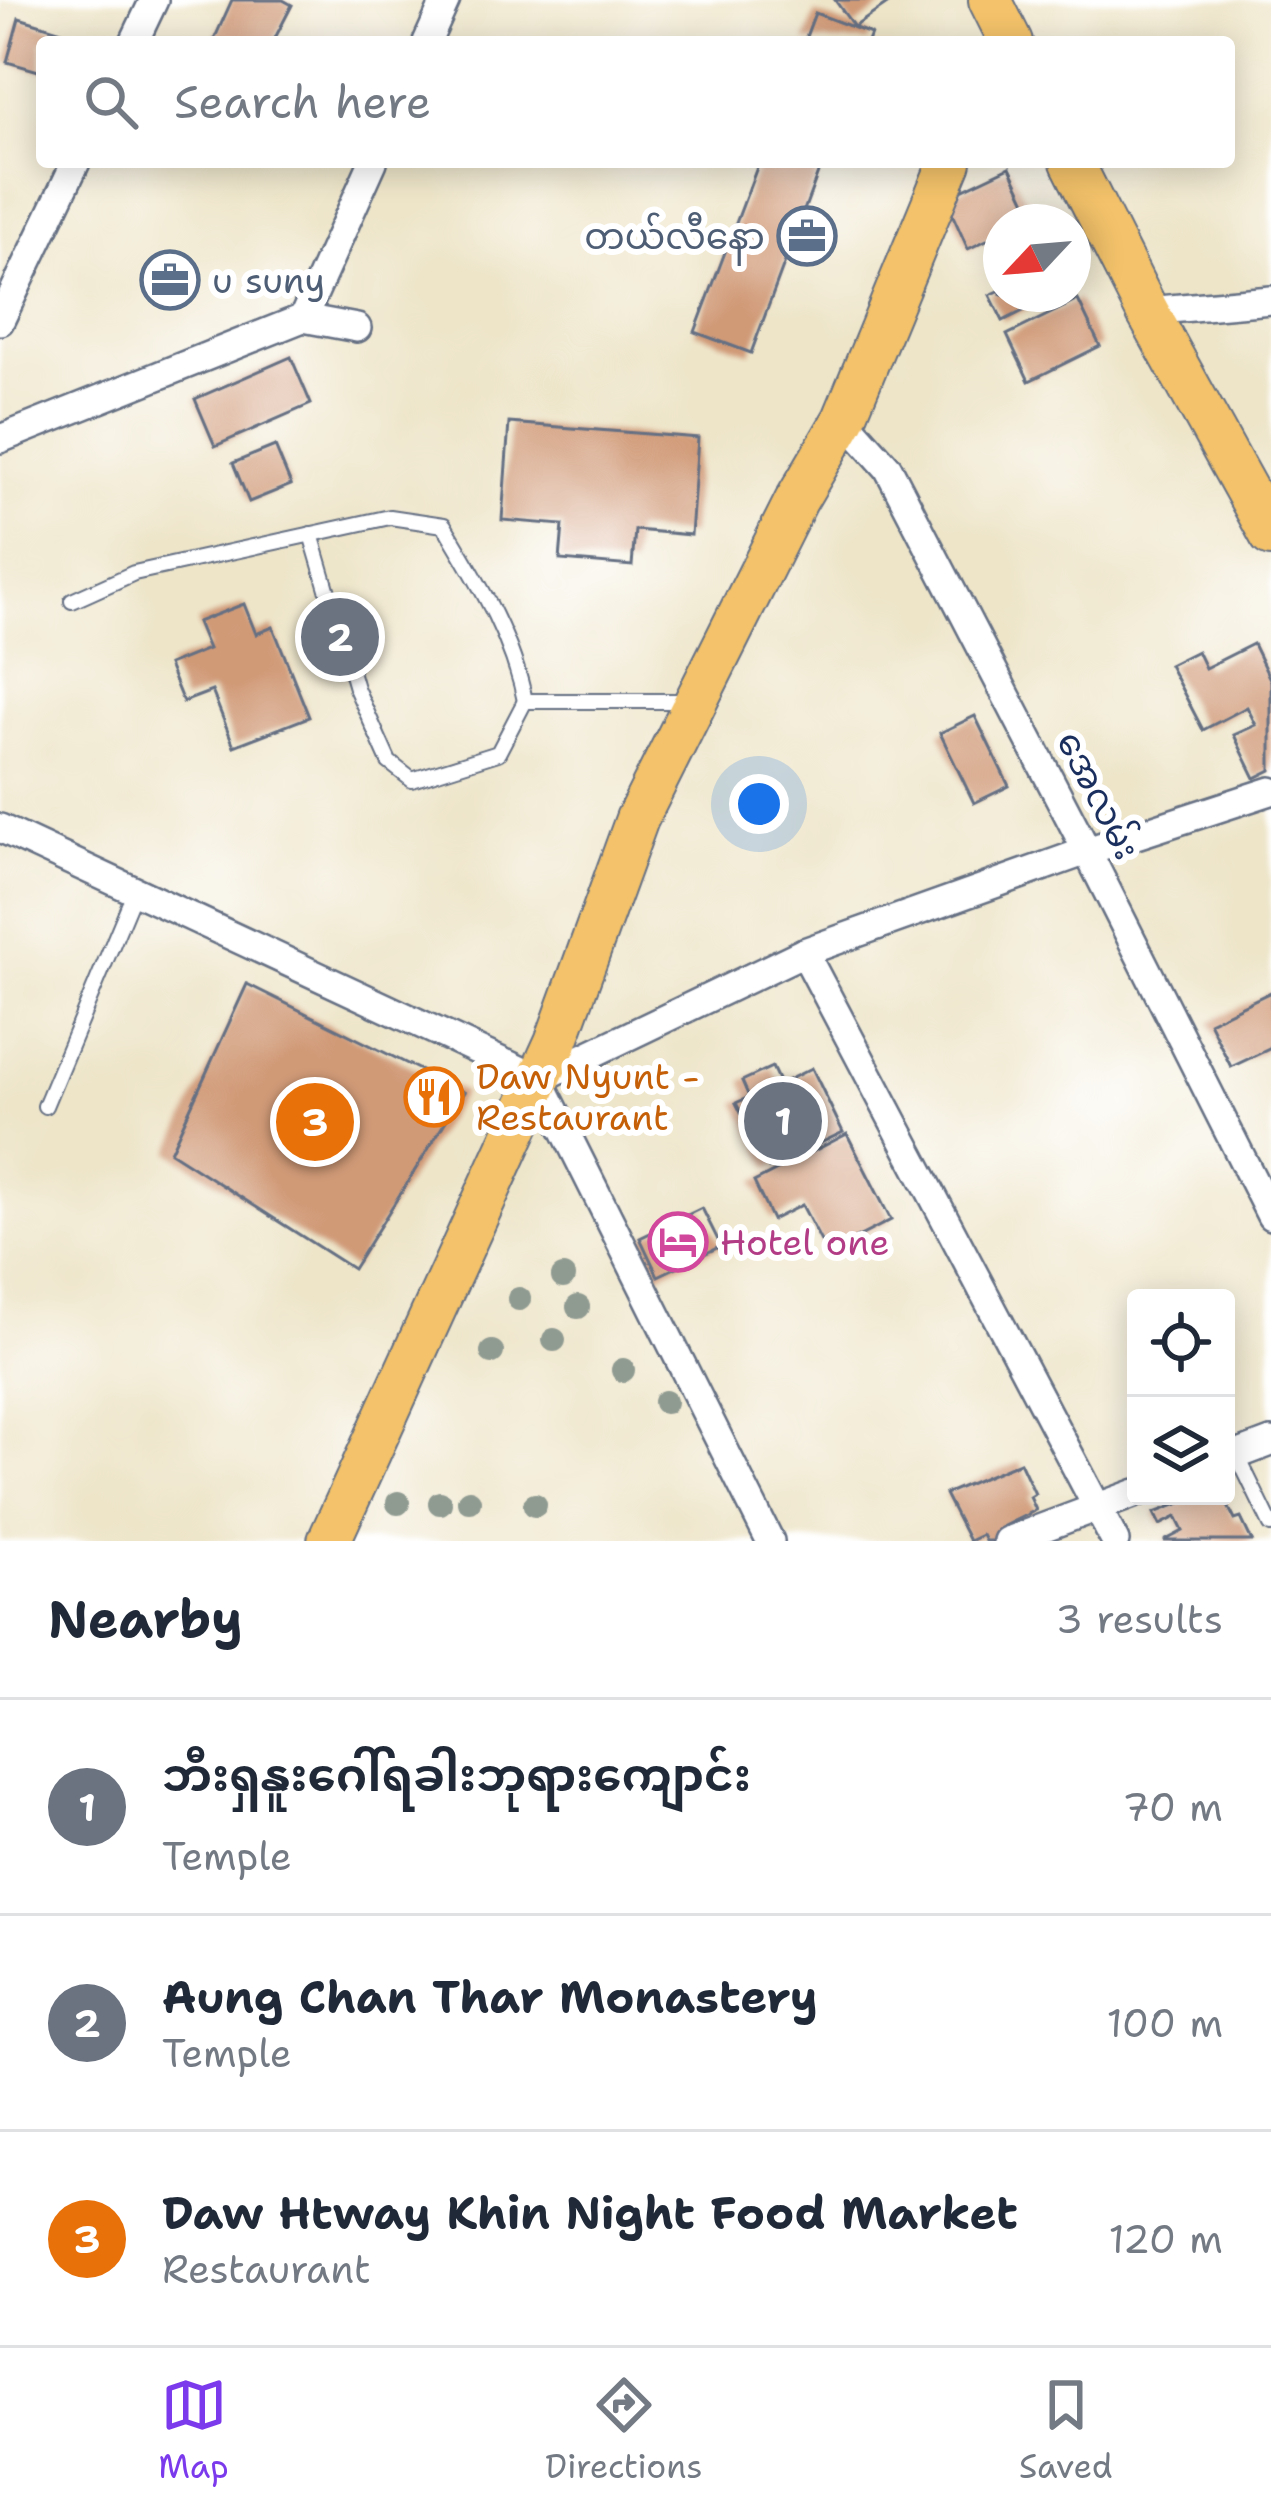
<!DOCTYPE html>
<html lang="en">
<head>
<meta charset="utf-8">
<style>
	:root { --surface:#fff; --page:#f2f2f3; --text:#1f2937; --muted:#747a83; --line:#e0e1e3; --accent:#7c3aed }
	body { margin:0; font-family:"Shantell Sans","Noto Sans Myanmar",sans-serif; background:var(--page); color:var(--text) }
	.controls { position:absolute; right:36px; bottom:36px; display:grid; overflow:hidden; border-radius:12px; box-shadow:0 6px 30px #0003 }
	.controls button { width:108px; height:108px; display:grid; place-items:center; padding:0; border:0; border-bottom:3px solid var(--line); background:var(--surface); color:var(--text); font:60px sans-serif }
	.compass { position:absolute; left:983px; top:204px; width:108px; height:108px; border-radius:50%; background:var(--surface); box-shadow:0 6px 30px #0003; rotate:244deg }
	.you { position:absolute; left:759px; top:804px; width:42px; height:42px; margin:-30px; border:9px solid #fff; border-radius:50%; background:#1a73e8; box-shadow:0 0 0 18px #1a73e833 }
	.badge { display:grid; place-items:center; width:78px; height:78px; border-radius:50%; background:var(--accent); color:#fff; font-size:39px; font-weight:700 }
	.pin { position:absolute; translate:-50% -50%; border:6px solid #fff; box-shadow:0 3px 12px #0006 }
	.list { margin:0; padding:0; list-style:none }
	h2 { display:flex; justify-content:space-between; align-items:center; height:156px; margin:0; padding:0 48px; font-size:51px }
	h2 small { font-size:39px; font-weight:400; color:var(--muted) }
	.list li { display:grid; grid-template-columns:78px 1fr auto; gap:36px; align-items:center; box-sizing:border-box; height:216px; padding:0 48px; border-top:3px solid var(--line) }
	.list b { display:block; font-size:45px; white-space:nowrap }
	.list p { margin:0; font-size:39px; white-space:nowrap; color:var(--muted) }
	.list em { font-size:39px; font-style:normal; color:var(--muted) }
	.icon { flex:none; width:66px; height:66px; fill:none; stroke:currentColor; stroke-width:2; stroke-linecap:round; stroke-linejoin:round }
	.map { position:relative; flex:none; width:1271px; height:1541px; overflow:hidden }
	.search { position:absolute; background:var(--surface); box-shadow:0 6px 30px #0003; left:36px; right:36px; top:36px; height:132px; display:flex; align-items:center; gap:30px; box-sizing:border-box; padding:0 42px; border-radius:12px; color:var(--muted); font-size:45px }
	.sheet { height:804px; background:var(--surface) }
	nav { display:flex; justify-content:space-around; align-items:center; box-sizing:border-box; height:168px; border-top:3px solid var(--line); background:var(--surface); font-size:33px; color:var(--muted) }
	nav a { display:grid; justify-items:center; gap:6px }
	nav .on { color:var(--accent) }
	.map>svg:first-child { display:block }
	.building { fill:#d09a77 }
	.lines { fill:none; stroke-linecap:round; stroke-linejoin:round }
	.service-casing { stroke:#656f83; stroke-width:18 }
	.minor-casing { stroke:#656f83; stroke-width:32 }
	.primary-casing { stroke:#656f83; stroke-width:46 }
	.trunk-casing { stroke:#656f83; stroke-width:46 }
	.service { stroke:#fff; stroke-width:14 }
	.minor { stroke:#fff; stroke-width:27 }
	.primary { stroke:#f3c26a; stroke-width:42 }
	.trunk { stroke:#f3c26a; stroke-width:42 }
	.tree { fill:#8f9a91 }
	.labels { text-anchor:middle; stroke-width:12; stroke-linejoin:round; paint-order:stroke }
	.service-label { font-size:36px; fill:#4e5e75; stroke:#fff; text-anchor:end }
	.street-label { font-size:36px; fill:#1b2f5e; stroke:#fff }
	.food-label { font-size:36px; fill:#c56008; stroke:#fff; text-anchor:start }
	.hotel-label { font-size:36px; fill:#b23c85; stroke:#fff; text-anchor:start }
</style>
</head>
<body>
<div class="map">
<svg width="1271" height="1541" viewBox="0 0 1271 1541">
	<rect width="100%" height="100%" fill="#fff"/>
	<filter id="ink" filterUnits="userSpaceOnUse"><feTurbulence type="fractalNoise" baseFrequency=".00833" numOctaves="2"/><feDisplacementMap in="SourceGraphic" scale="24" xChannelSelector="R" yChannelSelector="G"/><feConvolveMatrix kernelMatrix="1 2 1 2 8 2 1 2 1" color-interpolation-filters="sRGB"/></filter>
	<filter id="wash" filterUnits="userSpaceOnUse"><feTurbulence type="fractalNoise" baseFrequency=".004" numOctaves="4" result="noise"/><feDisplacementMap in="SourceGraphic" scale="48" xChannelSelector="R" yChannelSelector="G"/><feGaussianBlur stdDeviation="2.7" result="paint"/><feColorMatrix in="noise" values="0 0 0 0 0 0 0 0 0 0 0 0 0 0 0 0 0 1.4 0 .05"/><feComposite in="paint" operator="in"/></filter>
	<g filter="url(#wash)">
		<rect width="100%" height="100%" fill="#eee5c9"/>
		<g id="blocks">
			<g class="building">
				<path d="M 232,0 L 283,0 L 292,5 L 273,42 L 213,42 Z"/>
				<path d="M 835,0 L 893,0 L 854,27 Z"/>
				<path d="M 815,13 L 871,34 L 868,42 L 804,42 Z"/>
				<path d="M 19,18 L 95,41 L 95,42 L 42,42 L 42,72 L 7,62 Z"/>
				<path d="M 759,162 L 822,162 L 751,353 L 695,332 Z"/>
				<path d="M 1010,167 L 1034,218 L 1001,222 L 1001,233 L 968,249 L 945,198 Z"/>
				<path d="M 1001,290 L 1001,294 L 1057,294 L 1003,321 L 990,295 Z"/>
				<path d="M 1078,300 L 1100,346 L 1029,381 L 1007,335 Z"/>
				<path d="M 291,357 L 311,404 L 215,446 L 195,399 Z"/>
				<path d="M 509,423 L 698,438 L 691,535 L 635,530 L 632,566 L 560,560 L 563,525 L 502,520 Z"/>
				<path d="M 275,446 L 291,485 L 249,502 L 233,463 Z"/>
				<path d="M 244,604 L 256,634 L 273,627 L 309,717 L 234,746 L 212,691 L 183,702 L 168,665 L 208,649 L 197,622 Z"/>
				<path d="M 1253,644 L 1271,681 L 1271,770 L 1255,778 L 1234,735 L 1256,725 L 1247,707 L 1203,730 L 1169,665 L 1197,651 L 1205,668 Z"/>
				<path d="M 975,716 L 1009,786 L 974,803 L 940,733 Z"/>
				<path d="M 247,984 L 464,1092 L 353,1269 L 170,1152 Z"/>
				<path d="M 1271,992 L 1271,1048 L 1231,1067 L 1209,1022 Z"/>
				<path d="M 772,1067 L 780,1084 L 812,1068 L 843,1132 L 769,1168 L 736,1103 L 749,1097 L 742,1081 Z"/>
				<path d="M 847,1134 L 891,1220 L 827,1253 L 802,1205 L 772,1220 L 754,1182 Z"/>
				<path d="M 702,1208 L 721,1246 L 658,1276 L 640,1238 Z"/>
				<path d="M 1020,1462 L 1035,1494 L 1030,1497 L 1036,1510 L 1004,1526 L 1009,1535 L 997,1541 L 985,1541 L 982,1535 L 969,1541 L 945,1494 Z"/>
				<path d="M 1199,1496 L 1223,1496 L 1235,1520 L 1241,1518 L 1252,1541 L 1164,1541 L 1183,1531 L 1176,1517 L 1160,1525 L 1154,1513 Z"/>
			</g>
		</g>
	</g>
	<g filter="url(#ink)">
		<use href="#blocks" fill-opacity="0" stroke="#656f83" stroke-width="3"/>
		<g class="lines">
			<g class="service-casing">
				<g id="service">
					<path d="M 311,534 L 356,688 L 389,762 L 412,780 L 498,753 L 525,701"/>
					<path d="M 72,601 L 134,573 L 390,517 L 444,525 C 478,582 512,636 525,701 L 690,701"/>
					<path d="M 45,1106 L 134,893"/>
					<path d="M 1237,1455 L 1271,1525"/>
				</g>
			</g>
			<g class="minor-casing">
				<g id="minor">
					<path d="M 134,42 L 154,0"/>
					<path d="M 427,42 L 446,0"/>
					<path d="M 1147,311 L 1271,300"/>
					<path d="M 303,318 L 373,162"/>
					<path d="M 0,321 L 76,162"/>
					<path d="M 844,419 L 888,468 L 1087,851 L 1271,1216"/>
					<path d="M 0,439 L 303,318 L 357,328"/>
					<path d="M 0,828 L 539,1079 L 770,1541"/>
					<path d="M 804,952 L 1115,1541"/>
					<path d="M 539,1079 L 804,952 L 1087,851 L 1271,791"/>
					<path d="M 1226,1459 L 1271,1442"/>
					<path d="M 1007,1541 L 1136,1493"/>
				</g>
			</g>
			<g class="primary-casing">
				<path id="primary" d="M 329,1541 L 556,1042 L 637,819 L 796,501 L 844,419 L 950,162"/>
			</g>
			<g class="trunk-casing">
				<g id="trunk">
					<path d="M 990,0 L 1011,42"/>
					<path d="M 1072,162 L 1147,311 L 1271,535"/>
				</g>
			</g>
			<use href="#service" class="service"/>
			<use href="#minor" class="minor"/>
			<use href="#primary" class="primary"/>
			<use href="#trunk" class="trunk"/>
		</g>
		<g class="tree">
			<circle cx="563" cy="1277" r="12"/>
			<circle cx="519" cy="1299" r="12"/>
			<circle cx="578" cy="1307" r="12"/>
			<circle cx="554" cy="1340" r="12"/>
			<circle cx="492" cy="1352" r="12"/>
			<circle cx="623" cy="1370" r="12"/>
			<circle cx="665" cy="1402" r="12"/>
			<circle cx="469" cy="1501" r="12"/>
			<circle cx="398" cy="1503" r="12"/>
			<circle cx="440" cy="1503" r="12"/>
			<circle cx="535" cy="1505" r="12"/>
		</g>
	</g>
	<defs>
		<g id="office-ring" transform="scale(3)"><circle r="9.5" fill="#fff" stroke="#5c6f8a" stroke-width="1.5"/><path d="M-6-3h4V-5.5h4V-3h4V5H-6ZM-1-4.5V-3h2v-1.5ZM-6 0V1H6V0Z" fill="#5c6f8a"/></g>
		<g id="restaurant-ring" transform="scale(3)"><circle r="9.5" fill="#fff" stroke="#e8710a" stroke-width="1.5"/><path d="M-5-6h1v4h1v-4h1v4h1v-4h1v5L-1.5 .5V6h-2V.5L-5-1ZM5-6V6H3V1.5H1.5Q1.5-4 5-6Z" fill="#e8710a"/></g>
		<g id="hotel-ring" transform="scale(3)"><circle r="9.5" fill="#fff" stroke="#d1479c" stroke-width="1.5"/><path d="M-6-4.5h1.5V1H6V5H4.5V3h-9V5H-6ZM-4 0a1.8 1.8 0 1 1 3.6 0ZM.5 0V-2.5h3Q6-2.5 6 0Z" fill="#d1479c"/></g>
	</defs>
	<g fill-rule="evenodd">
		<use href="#office-ring" x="807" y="236"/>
		<use href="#office-ring" x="170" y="280"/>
		<use href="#restaurant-ring" x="434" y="1097"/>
		<use href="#hotel-ring" x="678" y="1242"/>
	</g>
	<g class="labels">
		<g class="service-label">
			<text x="765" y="249">တယ်လီနော</text>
			<text x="212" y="293" text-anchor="start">u suny</text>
		</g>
		<g class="street-label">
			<text transform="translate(1099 795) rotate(63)" y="13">အေလမ်း</text>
		</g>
		<g class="food-label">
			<text x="476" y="1089">Daw Nyunt -<tspan x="476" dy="41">Restaurant</tspan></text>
		</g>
		<g class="hotel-label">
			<text x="720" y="1255">Hotel one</text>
		</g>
	</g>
</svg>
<div class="controls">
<button><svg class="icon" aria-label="locate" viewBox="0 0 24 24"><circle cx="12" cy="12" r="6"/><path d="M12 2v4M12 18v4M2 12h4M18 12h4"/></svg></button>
<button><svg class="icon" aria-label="layers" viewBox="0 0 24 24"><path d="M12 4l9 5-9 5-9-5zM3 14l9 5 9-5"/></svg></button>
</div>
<svg class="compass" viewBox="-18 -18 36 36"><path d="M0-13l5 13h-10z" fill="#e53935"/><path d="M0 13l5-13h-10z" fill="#747a83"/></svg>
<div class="you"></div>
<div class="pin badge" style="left:783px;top:1121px;background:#6b7280">1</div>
<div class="pin badge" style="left:340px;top:637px;background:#6b7280">2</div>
<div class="pin badge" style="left:315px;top:1122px;background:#e8710a">3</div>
<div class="search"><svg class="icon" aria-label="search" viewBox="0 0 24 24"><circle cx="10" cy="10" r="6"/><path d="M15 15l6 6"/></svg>Search here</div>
</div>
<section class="sheet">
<h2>Nearby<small>3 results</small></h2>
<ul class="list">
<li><span class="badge" style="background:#6b7280">1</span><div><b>ဘီးရှနူးဂေါ်ရခါးဘုရားကျောင်း</b><p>Temple</p></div><em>70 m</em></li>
<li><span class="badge" style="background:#6b7280">2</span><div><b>Aung Chan Thar Monastery</b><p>Temple</p></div><em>100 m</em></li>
<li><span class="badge" style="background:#e8710a">3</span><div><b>Daw Htway Khin Night Food Market</b><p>Restaurant</p></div><em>120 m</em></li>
</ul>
</section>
<nav>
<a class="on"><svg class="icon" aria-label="map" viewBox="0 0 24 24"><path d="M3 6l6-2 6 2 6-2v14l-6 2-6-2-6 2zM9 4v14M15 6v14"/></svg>Map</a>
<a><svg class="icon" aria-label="directions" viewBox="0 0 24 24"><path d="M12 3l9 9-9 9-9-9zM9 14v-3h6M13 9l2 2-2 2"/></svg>Directions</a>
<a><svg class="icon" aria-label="saved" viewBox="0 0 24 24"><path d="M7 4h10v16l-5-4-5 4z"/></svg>Saved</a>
</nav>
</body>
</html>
